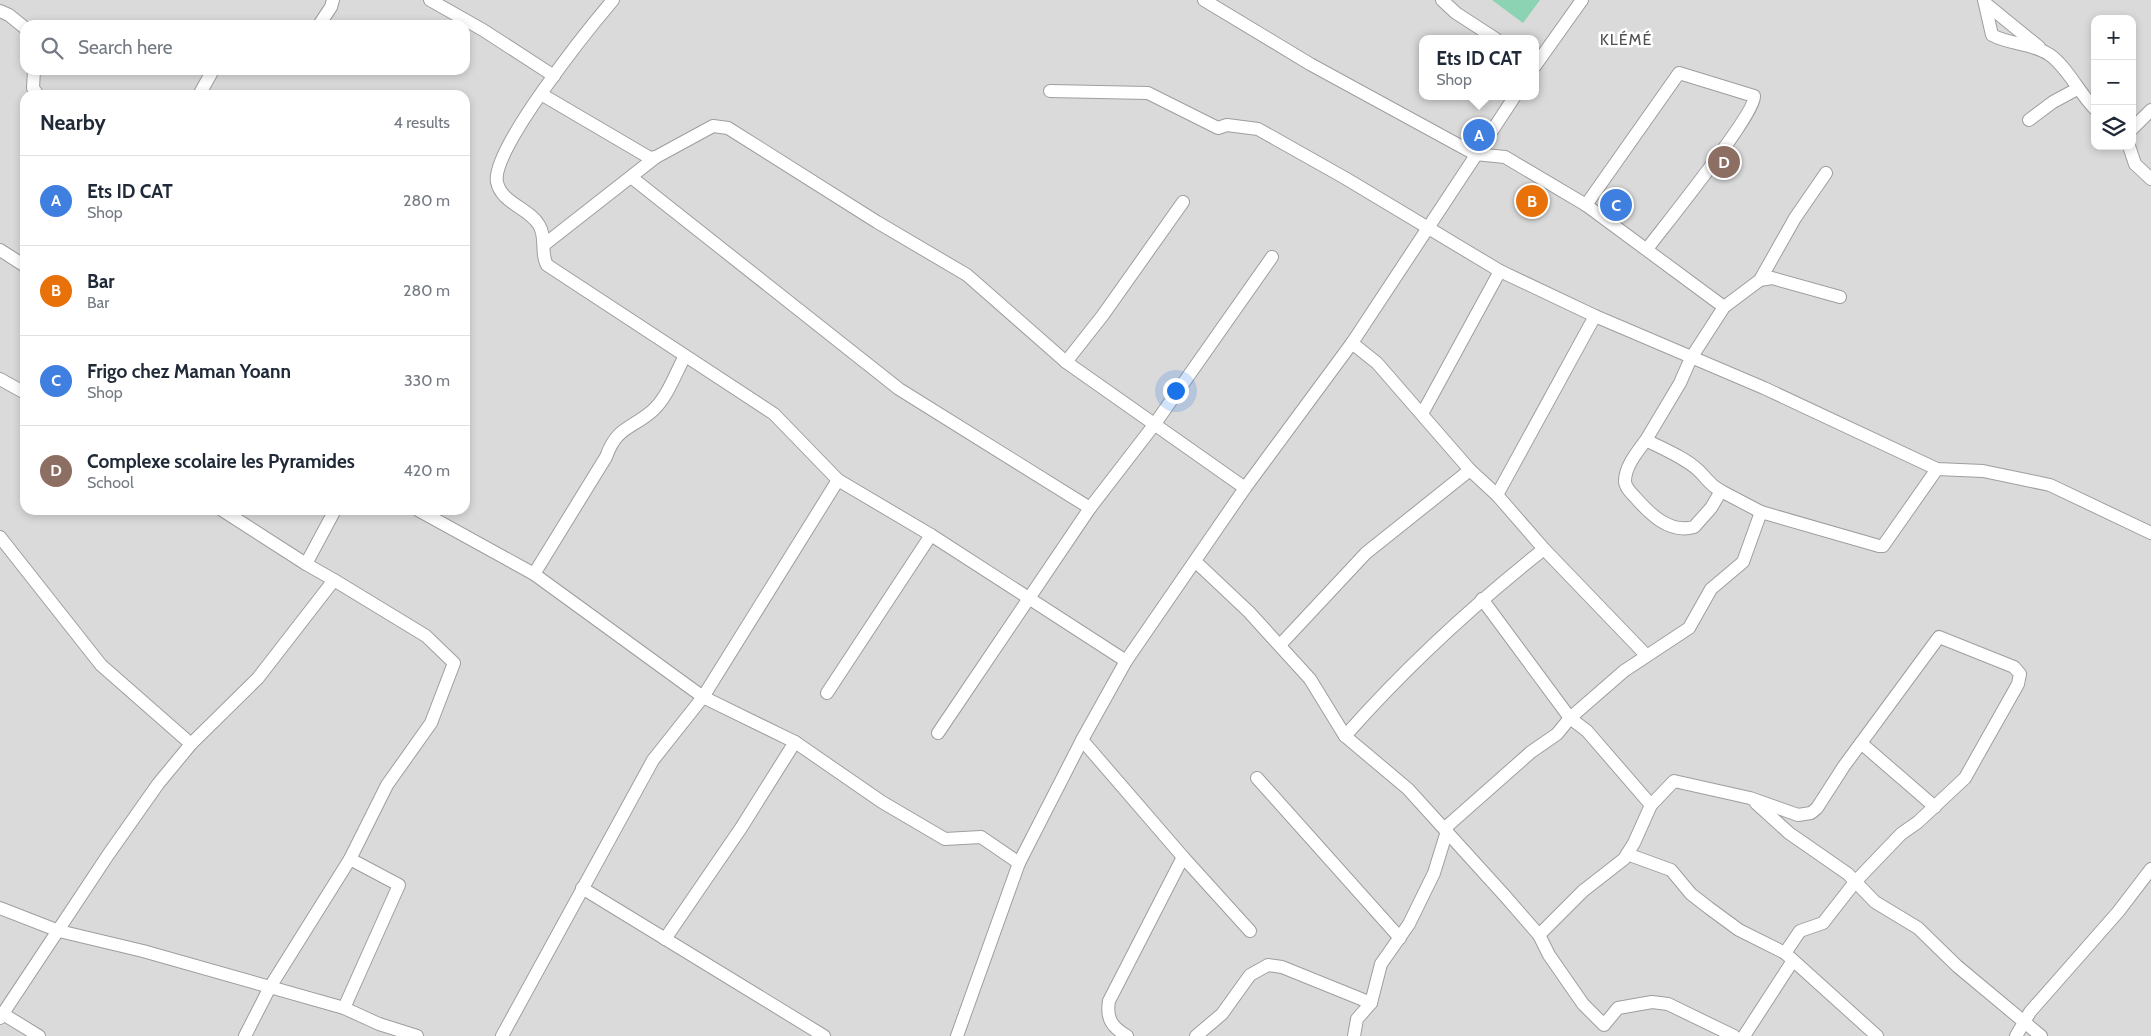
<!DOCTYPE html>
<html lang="en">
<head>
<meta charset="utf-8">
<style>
	:root { --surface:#fff; --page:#f6f6f7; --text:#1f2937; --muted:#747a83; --line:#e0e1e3; --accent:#b21821 }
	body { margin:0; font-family:Cabin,sans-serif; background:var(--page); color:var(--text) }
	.controls { position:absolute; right:15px; top:15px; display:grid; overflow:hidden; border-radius:10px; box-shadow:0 2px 8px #0003 }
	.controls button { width:45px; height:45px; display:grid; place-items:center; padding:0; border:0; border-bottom:1px solid var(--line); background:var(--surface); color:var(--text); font:25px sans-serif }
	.you { position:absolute; left:1175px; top:390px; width:18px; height:18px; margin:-12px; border:4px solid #fff; border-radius:50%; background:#1a73e8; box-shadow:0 0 0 8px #1a73e833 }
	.badge { display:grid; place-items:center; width:32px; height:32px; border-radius:50%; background:var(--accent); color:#fff; font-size:16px; font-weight:700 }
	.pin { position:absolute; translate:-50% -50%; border:2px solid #fff; box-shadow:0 1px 5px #0006 }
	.popup { position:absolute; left:1419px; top:35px; width:120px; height:65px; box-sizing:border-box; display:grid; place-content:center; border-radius:10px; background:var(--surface); filter:drop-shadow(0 1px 4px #0005); font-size:16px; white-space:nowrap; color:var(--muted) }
	.popup b { font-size:19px; color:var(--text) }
	.popup::after { content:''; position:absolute; left:50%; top:100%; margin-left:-10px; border:10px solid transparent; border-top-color:var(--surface) }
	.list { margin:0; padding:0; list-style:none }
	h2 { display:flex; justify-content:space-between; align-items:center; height:65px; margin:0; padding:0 20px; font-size:21px }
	h2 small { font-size:16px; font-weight:400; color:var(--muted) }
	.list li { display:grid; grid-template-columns:32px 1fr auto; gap:15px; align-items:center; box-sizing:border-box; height:90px; padding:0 20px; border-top:1px solid var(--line) }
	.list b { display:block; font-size:19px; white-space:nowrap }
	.list p { margin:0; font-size:16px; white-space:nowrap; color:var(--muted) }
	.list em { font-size:16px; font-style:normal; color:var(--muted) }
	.icon { flex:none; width:28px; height:28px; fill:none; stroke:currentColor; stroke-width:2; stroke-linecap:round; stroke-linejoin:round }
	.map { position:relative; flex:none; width:2151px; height:1036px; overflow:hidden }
	.search { position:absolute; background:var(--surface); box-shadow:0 2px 8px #0003; left:20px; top:20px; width:450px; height:55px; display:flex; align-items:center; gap:12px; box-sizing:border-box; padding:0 18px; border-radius:15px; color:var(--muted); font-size:19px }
	.panel { position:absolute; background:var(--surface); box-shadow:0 2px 8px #0003; left:20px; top:90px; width:450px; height:425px; border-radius:15px }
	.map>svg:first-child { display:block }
	.residential { fill:#dbdada; fill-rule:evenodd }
	.pitch { fill:#8bd3b3 }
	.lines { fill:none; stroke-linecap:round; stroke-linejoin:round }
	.minor-casing { stroke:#9e9e9e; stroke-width:14 }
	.minor { stroke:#fff; stroke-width:12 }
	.labels { text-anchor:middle; stroke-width:5; stroke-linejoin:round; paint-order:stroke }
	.neighbourhood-label { font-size:16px; letter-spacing:1px; fill:#505050; stroke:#fff }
</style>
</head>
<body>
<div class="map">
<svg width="2151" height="1036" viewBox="0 0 2151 1036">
	<rect width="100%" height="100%" fill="#edeae4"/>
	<path class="residential" d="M 0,0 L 2151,0 L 2151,1036 L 0,1036 ZM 2095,19 L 2132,19 L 2132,146 L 2095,146 ZM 25,25 L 465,25 L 465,70 L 25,70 ZM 1423,39 L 1535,39 L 1535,96 L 1423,96 ZM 25,95 L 465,95 L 465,510 L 25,510 Z"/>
	<path class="pitch" d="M 1492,0 L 1540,0 L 1523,23 Z"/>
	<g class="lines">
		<g class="minor-casing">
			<g id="minor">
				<path d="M 430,0 L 483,30 L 554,76"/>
				<path d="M 613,0 C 590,27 490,151 497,182 C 501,203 529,208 539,225 C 547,238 540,253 547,265 L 774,414 L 838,480 L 931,535 L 1126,661"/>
				<path d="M 1204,0 L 1310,64 L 1475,154 L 1505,157 L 1586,205 L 1724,307"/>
				<path d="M 1442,0 L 1456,13 L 1496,39"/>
				<path d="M 1984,0 L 1992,35 C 2010,45 2033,43 2050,55 C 2067,67 2080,94 2095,109"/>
				<path d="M 1985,3 L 2039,47"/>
				<path d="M 0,11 L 9,15 L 25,28"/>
				<path d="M 319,25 L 331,7 L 333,0"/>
				<path d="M 1535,66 L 1582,0"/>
				<path d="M 34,70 L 33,88 L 38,95"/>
				<path d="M 1050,91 L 1148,93 L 1218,128 L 1227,125 L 1258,129 L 1345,178 L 1500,271 L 1595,316 L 1764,388 L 1937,469 L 1983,471 L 2050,485 L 2151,533"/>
				<path d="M 541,94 L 650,158 L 656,157 L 713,126 L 728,128 L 877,222 L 967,275 L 1066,362 L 1245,488"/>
				<path d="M 199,95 L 213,70"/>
				<path d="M 2029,120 L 2053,102 L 2077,89"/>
				<path d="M 2132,129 L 2151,110"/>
				<path d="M 2129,146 L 2135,164 L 2151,179"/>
				<path d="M 631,177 L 899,389 L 1090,508"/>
				<path d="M 1586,205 L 1679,73 L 1754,96 C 1757,112 1662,229 1647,249"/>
				<path d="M 545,244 L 656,157"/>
				<path d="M 0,250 L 25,266"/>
				<path d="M 1760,280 L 1795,218 L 1826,173"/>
				<path d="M 1352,343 L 1377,363 L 1470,470 L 1497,495 L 1544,549 L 1646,655"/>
				<path d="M 1066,362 L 1103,315 L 1183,202"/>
				<path d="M 0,379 L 25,393"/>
				<path d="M 1422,414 L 1500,271"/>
				<path d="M 1646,440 C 1638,451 1625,466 1625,481 C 1625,487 1631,493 1635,497 C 1649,513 1669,534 1694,527 L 1711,508 L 1721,491 C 1707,483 1708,479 1698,470 C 1684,457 1663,449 1646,440 L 1680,383 L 1691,358 L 1724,307 L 1760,280 L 1772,278 L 1840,297"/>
				<path d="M 1721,491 L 1761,512 L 1879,546 L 1883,546 L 1937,469"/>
				<path d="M 1497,495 L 1595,316"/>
				<path d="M 222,510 L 306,564 L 334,580"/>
				<path d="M 418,510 L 534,574 L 703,697 L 795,742 L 882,802 L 945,839 L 981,837 L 1019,863"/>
				<path d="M 0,537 L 101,665 L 191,744 L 258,678 L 334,580 L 426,636 L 454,663 L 431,723 L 387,785 L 350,859 L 270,987 L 245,1036"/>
				<path d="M 1196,562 L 1249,612 L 1310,679 L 1345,736 L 1408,789 L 1505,896 L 1539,935 L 1549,955 L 1583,1004 L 1604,1025 L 1618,1008 L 1652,1002 L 1668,1004 L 1734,1036"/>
				<path d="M 306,564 L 335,510"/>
				<path d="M 534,574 L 606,457 C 617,427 629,430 651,412 C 667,399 675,374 685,356"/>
				<path d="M 1482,599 L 1570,718 L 1624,671 L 1689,628 L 1711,589 L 1743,562 L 1761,512"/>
				<path d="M 1280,645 L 1366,553 L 1470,470"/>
				<path d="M 827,693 L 931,535"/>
				<path d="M 938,733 L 1090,508 L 1154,425 L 1272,257"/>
				<path d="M 1345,736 C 1405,668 1472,606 1544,549"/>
				<path d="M 1082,740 L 1183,857 L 1109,1001 C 1106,1019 1112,1027 1127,1036"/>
				<path d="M 1861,743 L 1935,807"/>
				<path d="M 1257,778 L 1400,938"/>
				<path d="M 1756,803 L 1789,833 L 1848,874 L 1875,902 L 1918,928 L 1957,966 L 2041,1036"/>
				<path d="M 1445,828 L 1531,752 L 1557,734 L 1570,718 L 1587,731 L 1651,805 L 1674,781 L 1750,798 L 1798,815 L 1811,813 L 1817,808 L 1844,766 L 1939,637 L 2014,667 L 2020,674 L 2018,684 L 1965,778 L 1918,822 L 1901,834 L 1855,882 L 1823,923 L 1800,931 L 1785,953"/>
				<path d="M 1627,854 L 1671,870 L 1691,894 L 1709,908 L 1739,930 L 1785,953 L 1877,1036"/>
				<path d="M 1183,857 L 1250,931"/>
				<path d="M 582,888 L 824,1036"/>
				<path d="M 0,908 L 59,931 L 143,951 L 344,1008 L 379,1024 L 417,1036"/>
				<path d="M 1539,935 L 1583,891 L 1624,859 L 1634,843 L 1651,805"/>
				<path d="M 665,939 L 741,828 L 795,742"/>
				<path d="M 344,1008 L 399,885 L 350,859"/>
				<path d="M 3,1014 L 39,1036"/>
				<path d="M 0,1018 L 108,855 L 158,784 L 191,744"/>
				<path d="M 502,1036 L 653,760 L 703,697 L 838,480"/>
				<path d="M 957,1036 L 1019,863 L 1082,740 L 1126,661 L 1245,488 L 1352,343 L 1515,96"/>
				<path d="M 1196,1036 L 1222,1014 L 1250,975 L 1268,965 L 1282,967 L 1371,1003"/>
				<path d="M 1354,1036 L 1357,1019 L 1371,1003 L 1381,964 L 1409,924 L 1434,873 L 1447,831"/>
				<path d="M 1744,1036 L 1792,962"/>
				<path d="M 2016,1036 L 2030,1012 L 2118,912 L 2151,869"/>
			</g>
		</g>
		<use href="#minor" class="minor"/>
	</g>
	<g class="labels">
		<g class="neighbourhood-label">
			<text x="1626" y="45">KLÉMÉ</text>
		</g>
	</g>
</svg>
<div class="controls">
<button>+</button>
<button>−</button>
<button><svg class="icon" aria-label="layers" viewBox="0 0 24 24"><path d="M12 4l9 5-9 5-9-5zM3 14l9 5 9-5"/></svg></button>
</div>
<div class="you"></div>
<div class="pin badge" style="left:1479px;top:135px;background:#3f7fe0">A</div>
<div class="popup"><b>Ets ID CAT</b>Shop</div>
<div class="pin badge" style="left:1532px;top:201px;background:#e8710a">B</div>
<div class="pin badge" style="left:1616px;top:205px;background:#3f7fe0">C</div>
<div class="pin badge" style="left:1724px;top:162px;background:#8d6e63">D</div>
<div class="search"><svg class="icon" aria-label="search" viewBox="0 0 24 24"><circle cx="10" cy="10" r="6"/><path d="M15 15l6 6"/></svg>Search here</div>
<section class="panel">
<h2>Nearby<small>4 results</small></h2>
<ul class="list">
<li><span class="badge" style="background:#3f7fe0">A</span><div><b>Ets ID CAT</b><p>Shop</p></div><em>280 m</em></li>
<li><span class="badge" style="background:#e8710a">B</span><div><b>Bar</b><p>Bar</p></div><em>280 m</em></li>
<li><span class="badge" style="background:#3f7fe0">C</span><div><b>Frigo chez Maman Yoann</b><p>Shop</p></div><em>330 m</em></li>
<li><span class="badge" style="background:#8d6e63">D</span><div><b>Complexe scolaire les Pyramides</b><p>School</p></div><em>420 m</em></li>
</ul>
</section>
</div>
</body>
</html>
